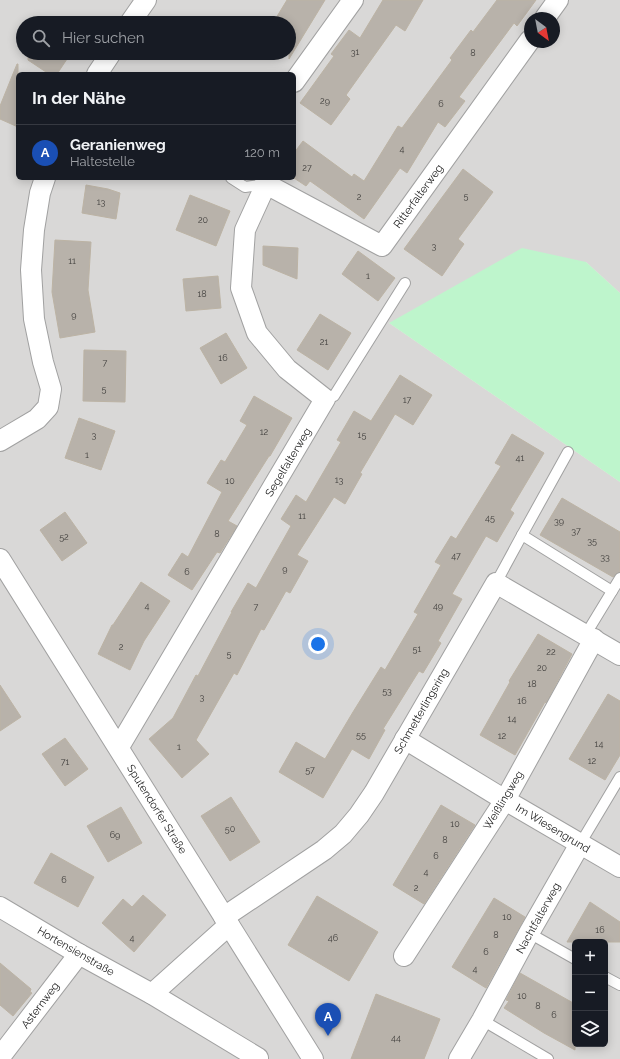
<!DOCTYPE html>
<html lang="de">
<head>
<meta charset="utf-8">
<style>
	:root { --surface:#171b24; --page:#242831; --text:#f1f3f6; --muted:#9ea1a6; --line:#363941; --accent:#0b8043 }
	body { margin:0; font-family:Raleway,sans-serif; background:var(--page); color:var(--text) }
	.controls { position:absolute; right:12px; bottom:12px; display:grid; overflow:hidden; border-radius:6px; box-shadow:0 2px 10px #0003 }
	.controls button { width:36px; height:36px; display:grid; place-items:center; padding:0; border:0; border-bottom:1px solid var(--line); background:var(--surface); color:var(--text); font:20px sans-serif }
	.compass { position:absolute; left:524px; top:12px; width:36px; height:36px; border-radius:50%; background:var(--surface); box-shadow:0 2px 10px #0003; rotate:148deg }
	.you { position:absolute; left:318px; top:644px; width:14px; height:14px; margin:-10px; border:3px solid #fff; border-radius:50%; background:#1a73e8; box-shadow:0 0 0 6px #1a73e833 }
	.badge { display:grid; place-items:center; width:26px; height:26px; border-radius:50%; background:var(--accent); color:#fff; font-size:13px; font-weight:700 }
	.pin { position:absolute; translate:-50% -33px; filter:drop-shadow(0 1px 2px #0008) }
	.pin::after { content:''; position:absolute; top:21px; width:14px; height:12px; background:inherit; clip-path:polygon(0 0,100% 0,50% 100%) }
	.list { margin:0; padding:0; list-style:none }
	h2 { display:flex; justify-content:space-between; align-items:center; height:52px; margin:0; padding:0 16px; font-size:17px }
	h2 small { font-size:13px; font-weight:400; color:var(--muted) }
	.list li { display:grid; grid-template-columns:26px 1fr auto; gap:12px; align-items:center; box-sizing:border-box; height:56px; padding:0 16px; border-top:1px solid var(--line) }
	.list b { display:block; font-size:15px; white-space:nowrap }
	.list p { margin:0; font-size:13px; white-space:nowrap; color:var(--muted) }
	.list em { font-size:13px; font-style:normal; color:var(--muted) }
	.icon { flex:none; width:22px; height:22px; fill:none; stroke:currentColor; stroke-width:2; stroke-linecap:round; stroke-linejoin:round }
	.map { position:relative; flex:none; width:620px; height:1059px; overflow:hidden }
	.search { position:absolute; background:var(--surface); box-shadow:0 2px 10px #0003; left:16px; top:16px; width:280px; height:44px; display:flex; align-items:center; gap:10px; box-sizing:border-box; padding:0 14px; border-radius:22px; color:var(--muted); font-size:15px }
	.panel { position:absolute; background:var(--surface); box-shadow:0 2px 10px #0003; left:16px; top:72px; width:280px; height:108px; border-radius:6px }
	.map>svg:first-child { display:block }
	.residential { fill:#d9d8d7; fill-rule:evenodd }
	.park { fill:#bef5cc }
	.building { fill:#b8b2aa; stroke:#bcb3a4 }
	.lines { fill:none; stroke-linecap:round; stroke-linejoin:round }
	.service-casing { stroke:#a1a1a1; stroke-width:12 }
	.minor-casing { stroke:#a1a1a1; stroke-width:22 }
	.service { stroke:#fff; stroke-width:10 }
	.minor { stroke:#fff; stroke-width:20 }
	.labels { text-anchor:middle; stroke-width:4; stroke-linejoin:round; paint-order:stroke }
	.number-label { font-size:9px; fill:#42403e }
	.street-label { font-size:11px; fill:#1a1a1a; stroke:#fff }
</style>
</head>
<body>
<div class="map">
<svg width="620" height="1059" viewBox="0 0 620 1059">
	<rect width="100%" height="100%" fill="#eceae0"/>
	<path class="residential" d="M 0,0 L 620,0 L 620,293 L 586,262 L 389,323 L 620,482 L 620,1059 L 0,1059 ZM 530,18 L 554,18 L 554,42 L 530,42 ZM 23,23 L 289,23 L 289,53 L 23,53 ZM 18,74 L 294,74 L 294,178 L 18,178 ZM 575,942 L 605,942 L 605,1044 L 575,1044 Z"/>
	<path class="park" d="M 522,248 L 586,262 L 620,293 L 620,482 L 389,323 Z"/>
	<g class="building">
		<path d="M 287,0 L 325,0 L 289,59 L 289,23 L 273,23 Z"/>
		<path d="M 383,0 L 423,0 L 405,31 L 396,25 L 346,95 L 350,99 L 331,125 L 300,103 L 334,56 L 331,54 L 349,30 L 360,38 Z"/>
		<path d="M 497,0 L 536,0 L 517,26 L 514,23 L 459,97 L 465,101 L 445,127 L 438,122 L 407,173 L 400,168 L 364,219 L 310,181 L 306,186 L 294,178 L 294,153 L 303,141 L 352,177 L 354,174 L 364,181 L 398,126 L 402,128 L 452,60 L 450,58 L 471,30 L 473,32 Z"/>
		<path d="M 28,53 L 71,53 L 57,74 L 49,74 L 28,60 Z"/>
		<path d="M 17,64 L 18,64 L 18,127 L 0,119 L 0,106 Z"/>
		<path d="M 463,169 L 493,192 L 458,239 L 464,244 L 442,276 L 404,249 L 426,219 Z"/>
		<path d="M 86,185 L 108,189 L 120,193 L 116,219 L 82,213 Z"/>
		<path d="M 190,195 L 230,211 L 216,246 L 176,230 Z"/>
		<path d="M 55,240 L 91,242 L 88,290 L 95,332 L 60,338 L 52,292 Z"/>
		<path d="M 263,246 L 298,248 L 297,279 L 263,265 Z"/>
		<path d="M 358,251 L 395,278 L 378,301 L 342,274 Z"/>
		<path d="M 218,276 L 221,308 L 186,311 L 183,279 Z"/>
		<path d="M 320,314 L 351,333 L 328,370 L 297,350 Z"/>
		<path d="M 226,333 L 247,368 L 221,384 L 200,348 Z"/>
		<path d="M 84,350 L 126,351 L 125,402 L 83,401 Z"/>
		<path d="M 400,375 L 432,395 L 413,425 L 395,414 L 360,473 L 362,474 L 345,504 L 334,497 L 297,555 L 308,561 L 290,593 L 286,591 L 264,630 L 261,629 L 237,675 L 234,673 L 196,740 L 209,754 L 182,778 L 149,739 L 173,718 L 196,675 L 198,676 L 232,612 L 231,612 L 248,583 L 256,588 L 291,526 L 281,519 L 296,495 L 306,502 L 341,442 L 337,440 L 354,411 L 371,421 Z"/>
		<path d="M 254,396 L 292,418 L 270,456 L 269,456 L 228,521 L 237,526 L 220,553 L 217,552 L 192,590 L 168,575 L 182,553 L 188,557 L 222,492 L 207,483 L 221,460 L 225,462 L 247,425 L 240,421 Z"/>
		<path d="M 79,418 L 115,431 L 101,470 L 65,458 Z"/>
		<path d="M 512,434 L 544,453 L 510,510 L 514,513 L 497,542 L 486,536 L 452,594 L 462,599 L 438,641 L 441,643 L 423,673 L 419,671 L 383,729 L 385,730 L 369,759 L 352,749 L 323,798 L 279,772 L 296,742 L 325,759 L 353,712 L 381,667 L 385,670 L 418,614 L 414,612 L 441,565 L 435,562 L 451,536 L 456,539 L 501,466 L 495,463 Z"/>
		<path d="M 562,498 L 620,532 L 620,572 L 617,573 L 613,577 L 540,535 Z"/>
		<path d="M 65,512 L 87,543 L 62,561 L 40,530 Z"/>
		<path d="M 141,582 L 170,601 L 144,641 L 130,670 L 98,654 L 112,625 L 113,625 Z"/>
		<path d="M 538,634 L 572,654 L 546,703 L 545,702 L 515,755 L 480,735 L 510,682 L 509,681 Z"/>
		<path d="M 0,685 L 21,717 L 0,731 Z"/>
		<path d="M 608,694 L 620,701 L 620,755 L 605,780 L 569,759 Z"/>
		<path d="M 65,738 L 88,769 L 65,786 L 42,754 Z"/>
		<path d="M 231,797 L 260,842 L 230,861 L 201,816 Z"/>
		<path d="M 441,805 L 475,825 L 424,904 L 393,885 Z"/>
		<path d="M 121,807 L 142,843 L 108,862 L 87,826 Z"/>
		<path d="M 51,853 L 94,877 L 78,907 L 34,883 Z"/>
		<path d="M 143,895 L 166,915 L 134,952 L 102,923 L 123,899 L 132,907 Z"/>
		<path d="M 317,896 L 378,932 L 349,981 L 288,945 Z"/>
		<path d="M 494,898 L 525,917 L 486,988 L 452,967 Z"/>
		<path d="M 590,902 L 620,922 L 620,942 L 567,942 Z"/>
		<path d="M 0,963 L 31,989 L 30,992 L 32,993 L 13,1016 L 0,1005 Z"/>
		<path d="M 520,973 L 575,1004 L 575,1050 L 544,1033 L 504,1008 L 509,1001 L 506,1000 Z"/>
		<path d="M 376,994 L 440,1019 L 424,1059 L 351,1059 Z"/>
	</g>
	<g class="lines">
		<g class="service-casing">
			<g id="service">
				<path d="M 231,178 L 245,187 L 266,184"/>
				<path d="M 325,399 L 334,396 L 405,283"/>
				<path d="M 522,535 L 612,591"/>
				<path d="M 496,583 L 522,535 L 568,452"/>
				<path d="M 586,634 L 620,578"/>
				<path d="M 580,844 L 620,777"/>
				<path d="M 529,933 L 575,959"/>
				<path d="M 605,977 L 620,985"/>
				<path d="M 482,1020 L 548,1059"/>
			</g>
		</g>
		<g class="minor-casing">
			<g id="minor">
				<path d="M 545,18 L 558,0"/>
				<path d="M 130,23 L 146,0"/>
				<path d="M 97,74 L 111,53"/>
				<path d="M 294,82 L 353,0"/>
				<path d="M 266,184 L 382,246 L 530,40"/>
				<path d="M 0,441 L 37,419 L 48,407 L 51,389 L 43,362 L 34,319 L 31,270 L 34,230 L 40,193 L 45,178"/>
				<path d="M 0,559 L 313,1059"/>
				<path d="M 405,739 L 505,800 L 620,867"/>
				<path d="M 119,747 L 325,399 L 287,369 L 257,333 L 241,288 L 245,230 L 266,184 L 265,178"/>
				<path d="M 0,907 L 79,954 L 152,994 L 258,1058"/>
				<path d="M 224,917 L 324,850 L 343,834 L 359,815 L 374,793 L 496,583 L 620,655"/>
				<path d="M 404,956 L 505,800 L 594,639"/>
				<path d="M 152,994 L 229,925"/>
				<path d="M 0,1057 L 79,954"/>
				<path d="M 459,1059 L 482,1020 L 529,933 L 580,844"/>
			</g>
		</g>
		<use href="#service" class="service"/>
		<use href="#minor" class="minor"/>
	</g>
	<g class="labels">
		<g class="number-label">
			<text x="355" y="55">31</text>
			<text x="473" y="56">8</text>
			<text x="325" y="104">29</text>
			<text x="441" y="107">6</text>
			<text x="402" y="152">4</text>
			<text x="307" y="171">27</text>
			<text x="466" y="199">5</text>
			<text x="359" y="200">2</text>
			<text x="101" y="205">13</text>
			<text x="203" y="223">20</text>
			<text x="434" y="249">3</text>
			<text x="72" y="264">11</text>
			<text x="368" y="279">1</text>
			<text x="202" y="297">18</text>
			<text x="74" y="318">9</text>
			<text x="324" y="345">21</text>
			<text x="223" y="361">16</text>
			<text x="105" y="366">7</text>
			<text x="104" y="392">5</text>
			<text x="407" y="403">17</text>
			<text x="264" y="435">12</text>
			<text x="94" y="438">3</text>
			<text x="362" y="438">15</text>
			<text x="87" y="458">1</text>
			<text x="520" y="461">41</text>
			<text x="339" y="483">13</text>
			<text x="230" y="484">10</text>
			<text x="302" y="519">11</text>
			<text x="490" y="521">45</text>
			<text x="559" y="524">39</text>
			<text x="576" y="534">37</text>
			<text x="217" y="537">8</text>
			<text x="64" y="540">52</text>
			<text x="592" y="544">35</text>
			<text x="456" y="559">47</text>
			<text x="605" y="560">33</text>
			<text x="285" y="572">9</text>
			<text x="187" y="575">6</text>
			<text x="147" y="609">4</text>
			<text x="438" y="609">49</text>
			<text x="256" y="610">7</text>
			<text x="121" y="650">2</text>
			<text x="417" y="652">51</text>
			<text x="551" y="655">22</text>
			<text x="229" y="657">5</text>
			<text x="542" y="671">20</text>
			<text x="532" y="687">18</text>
			<text x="387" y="694">53</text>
			<text x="202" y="700">3</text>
			<text x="522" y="704">16</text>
			<text x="512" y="722">14</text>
			<text x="361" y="738">55</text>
			<text x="502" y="739">12</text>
			<text x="599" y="747">14</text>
			<text x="179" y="750">1</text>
			<text x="592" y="764">12</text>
			<text x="65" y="765">71</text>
			<text x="310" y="773">57</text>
			<text x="455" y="827">10</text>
			<text x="230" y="832">50</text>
			<text x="115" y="838">69</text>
			<text x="445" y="843">8</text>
			<text x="436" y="859">6</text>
			<text x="426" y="875">4</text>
			<text x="64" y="883">6</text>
			<text x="416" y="891">2</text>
			<text x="507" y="920">10</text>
			<text x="600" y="933">16</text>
			<text x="496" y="938">8</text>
			<text x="132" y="941">4</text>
			<text x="333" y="941">46</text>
			<text x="486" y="955">6</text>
			<text x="475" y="972">4</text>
			<text x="522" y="999">10</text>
			<text x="538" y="1009">8</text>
			<text x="554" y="1018">6</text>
			<text x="396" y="1041">44</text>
		</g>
		<g class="street-label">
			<text transform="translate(418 196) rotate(-54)" y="4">Ritterfalterweg</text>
			<text transform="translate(288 462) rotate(-59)" y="4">Segelfalterweg</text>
			<text transform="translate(421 711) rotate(-60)" y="4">Schmetterlingsring</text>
			<text transform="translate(503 800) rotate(-59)" y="4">Weißlingweg</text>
			<text transform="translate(157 809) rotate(58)" y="4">Sputendorfer Straße</text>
			<text transform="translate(553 828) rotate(31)" y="4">Im Wiesengrund</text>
			<text transform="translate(538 918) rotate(-61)" y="4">Nachtfalterweg</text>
			<text transform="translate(76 951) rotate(30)" y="4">Hortensienstraße</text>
			<text transform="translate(40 1005) rotate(-53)" y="4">Asternweg</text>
		</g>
	</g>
</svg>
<div class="controls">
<button>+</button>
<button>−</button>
<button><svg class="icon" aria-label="layers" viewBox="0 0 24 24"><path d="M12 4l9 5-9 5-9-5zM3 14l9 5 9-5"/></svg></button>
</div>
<svg class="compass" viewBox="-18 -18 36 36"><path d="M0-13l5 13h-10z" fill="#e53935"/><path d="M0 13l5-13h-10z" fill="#9ea1a6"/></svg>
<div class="you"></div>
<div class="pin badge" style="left:328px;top:1036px;background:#1a4fb4">A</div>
<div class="search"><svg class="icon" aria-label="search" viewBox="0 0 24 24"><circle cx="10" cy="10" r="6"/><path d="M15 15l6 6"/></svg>Hier suchen</div>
<section class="panel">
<h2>In der Nähe<small></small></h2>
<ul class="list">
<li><span class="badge" style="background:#1a4fb4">A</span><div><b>Geranienweg</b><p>Haltestelle</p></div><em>120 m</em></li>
</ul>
</section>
</div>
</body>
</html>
